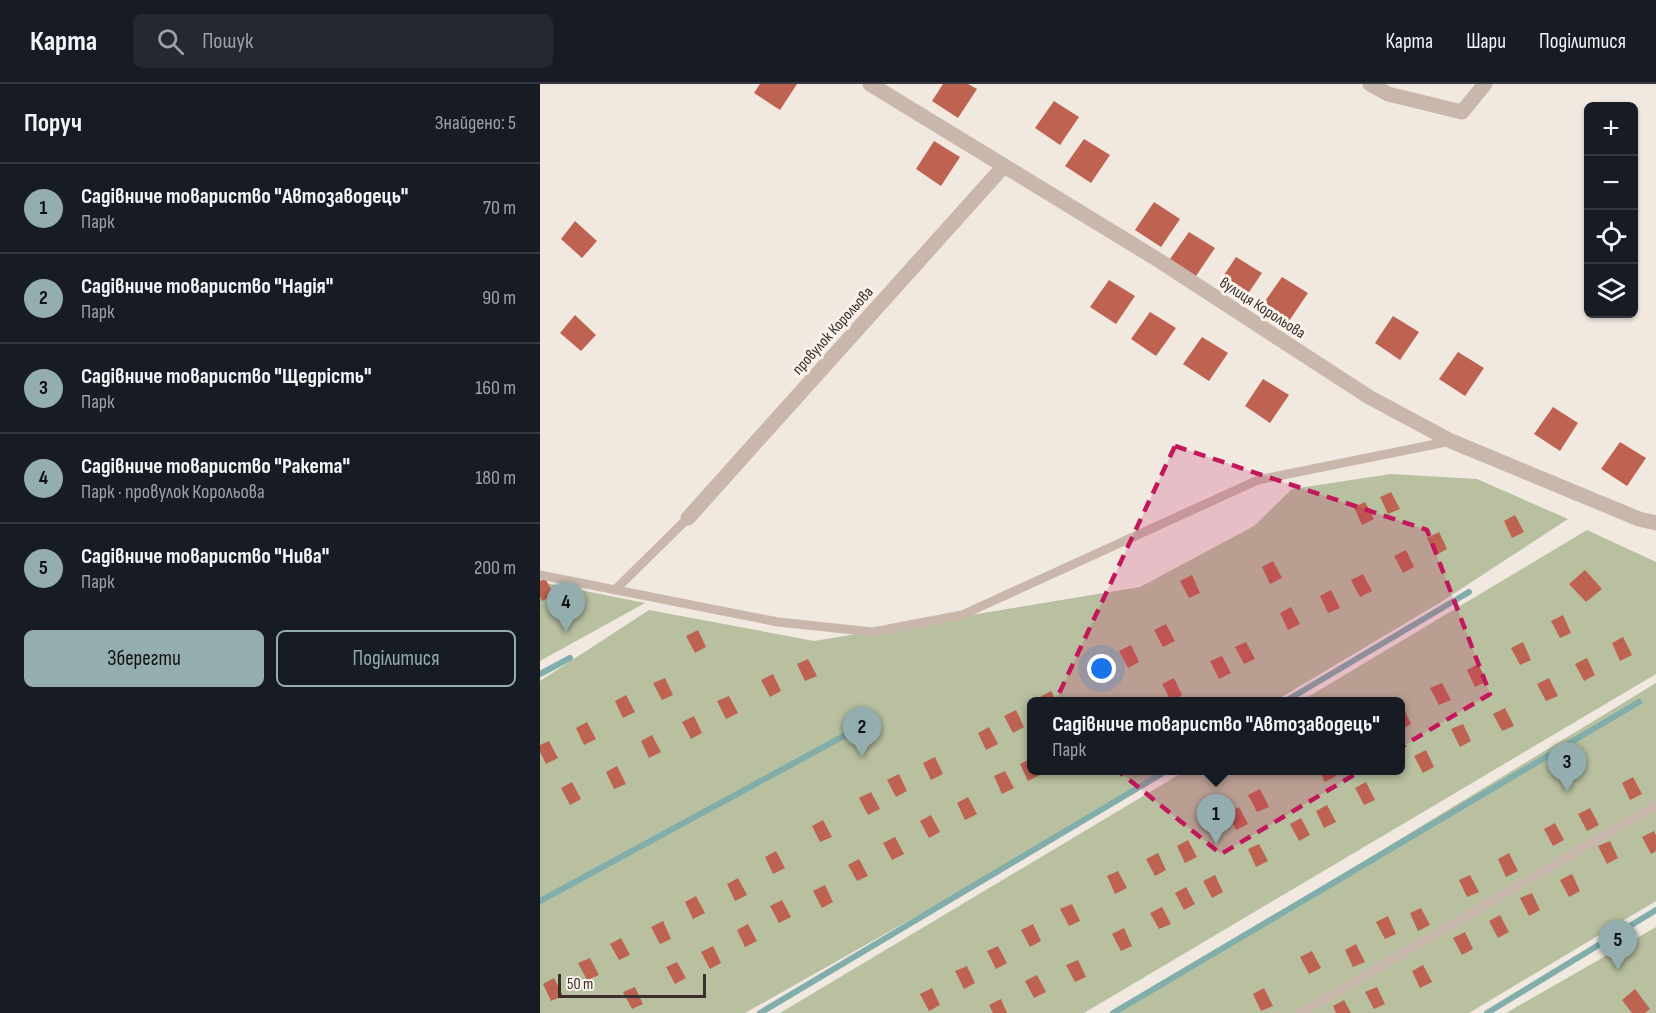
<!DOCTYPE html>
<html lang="uk">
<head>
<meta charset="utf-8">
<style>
	:root { --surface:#171b24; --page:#242831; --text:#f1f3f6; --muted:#9ea1a6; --line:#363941; --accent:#94adae }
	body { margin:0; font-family:"Sofia Sans Condensed",sans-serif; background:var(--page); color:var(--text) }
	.controls { position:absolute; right:18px; top:18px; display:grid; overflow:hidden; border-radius:9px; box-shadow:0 2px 4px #0004 }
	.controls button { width:54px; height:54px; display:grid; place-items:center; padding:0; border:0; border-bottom:2px solid var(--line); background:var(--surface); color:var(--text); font:30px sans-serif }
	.scale { position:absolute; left:18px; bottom:15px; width:148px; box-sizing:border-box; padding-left:6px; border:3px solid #382e2b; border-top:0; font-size:16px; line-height:21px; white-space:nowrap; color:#382e2b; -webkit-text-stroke:4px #f9f2ec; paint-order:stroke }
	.you { position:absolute; left:562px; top:585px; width:21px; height:21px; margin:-15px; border:4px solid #fff; border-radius:50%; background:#1a73e8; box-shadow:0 0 0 9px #1a73e833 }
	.badge { display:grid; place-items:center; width:39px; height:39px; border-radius:50%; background:var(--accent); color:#111; font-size:20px; font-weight:700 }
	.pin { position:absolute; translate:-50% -50px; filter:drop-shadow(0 2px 3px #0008) }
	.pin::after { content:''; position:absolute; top:32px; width:21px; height:18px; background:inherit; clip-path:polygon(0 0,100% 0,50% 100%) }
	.popup { position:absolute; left:487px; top:613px; width:378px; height:78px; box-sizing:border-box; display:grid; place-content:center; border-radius:9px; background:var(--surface); filter:drop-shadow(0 2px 4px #0005); font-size:20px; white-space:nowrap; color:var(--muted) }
	.popup b { font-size:22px; color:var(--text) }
	.popup::after { content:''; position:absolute; left:50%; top:100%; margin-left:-12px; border:12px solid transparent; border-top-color:var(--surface) }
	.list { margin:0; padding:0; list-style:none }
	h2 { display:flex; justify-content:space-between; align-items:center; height:78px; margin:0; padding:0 24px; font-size:26px }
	h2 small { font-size:20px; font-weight:400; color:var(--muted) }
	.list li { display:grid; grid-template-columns:39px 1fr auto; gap:18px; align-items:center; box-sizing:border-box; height:90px; padding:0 24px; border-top:2px solid var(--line) }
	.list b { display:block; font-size:22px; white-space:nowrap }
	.list p { margin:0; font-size:20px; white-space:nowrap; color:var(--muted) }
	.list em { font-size:20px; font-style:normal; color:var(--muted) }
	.actions { display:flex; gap:12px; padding:18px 24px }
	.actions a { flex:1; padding:14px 0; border:2px solid var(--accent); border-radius:9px; text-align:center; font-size:21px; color:var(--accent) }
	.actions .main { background:var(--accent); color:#111 }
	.icon { flex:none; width:33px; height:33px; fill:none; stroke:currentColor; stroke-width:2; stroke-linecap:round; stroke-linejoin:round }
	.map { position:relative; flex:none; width:1116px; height:929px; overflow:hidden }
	header { display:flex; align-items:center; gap:36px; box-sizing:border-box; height:84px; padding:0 30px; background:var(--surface); border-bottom:2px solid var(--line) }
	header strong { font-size:28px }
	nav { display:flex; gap:33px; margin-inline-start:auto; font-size:21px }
	.search { width:420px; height:54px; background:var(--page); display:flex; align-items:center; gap:15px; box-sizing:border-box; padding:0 21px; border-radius:9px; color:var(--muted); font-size:22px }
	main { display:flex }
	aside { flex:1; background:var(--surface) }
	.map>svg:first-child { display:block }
	.green { fill:#b8c0a0 }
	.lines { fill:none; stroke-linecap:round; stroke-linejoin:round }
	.stream { stroke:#81adab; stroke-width:6 }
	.building { fill:#be6352 }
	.lane { stroke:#c9b7ac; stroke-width:9 }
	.street { stroke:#c9b7ac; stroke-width:15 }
	.marked { fill:#c2185b; fill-opacity:0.2; stroke:#c2185b; stroke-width:4.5; stroke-dasharray:12 8; stroke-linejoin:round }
	.labels { text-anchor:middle; stroke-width:6; stroke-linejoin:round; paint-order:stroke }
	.street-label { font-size:16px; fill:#382e2b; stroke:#f9f2ec }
</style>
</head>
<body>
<header>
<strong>Карта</strong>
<div class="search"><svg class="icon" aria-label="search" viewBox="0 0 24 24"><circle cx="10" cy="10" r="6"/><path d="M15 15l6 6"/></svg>Пошук</div>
<nav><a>Карта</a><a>Шари</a><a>Поділитися</a></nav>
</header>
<main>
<aside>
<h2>Поруч<small>Знайдено: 5</small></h2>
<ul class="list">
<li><span class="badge">1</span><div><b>Садівниче товариство &quot;Автозаводець&quot;</b><p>Парк</p></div><em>70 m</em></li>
<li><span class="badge">2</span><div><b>Садівниче товариство &quot;Надія&quot;</b><p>Парк</p></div><em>90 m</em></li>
<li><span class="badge">3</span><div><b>Садівниче товариство &quot;Щедрість&quot;</b><p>Парк</p></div><em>160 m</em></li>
<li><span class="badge">4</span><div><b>Садівниче товариство &quot;Ракета&quot;</b><p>Парк · провулок Корольова</p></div><em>180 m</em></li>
<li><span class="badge">5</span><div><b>Садівниче товариство &quot;Нива&quot;</b><p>Парк</p></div><em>200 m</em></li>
</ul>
<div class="actions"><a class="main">Зберегти</a><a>Поділитися</a></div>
</aside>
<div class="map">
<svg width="1116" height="929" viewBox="0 0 1116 929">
	<rect width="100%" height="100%" fill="#f1e8e0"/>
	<g class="green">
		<path d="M 851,390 L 937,395 L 1028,435 L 901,518 L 735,617 L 492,618 L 492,686 L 624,687 L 522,750 L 205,929 L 0,929 L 0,597 L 109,526 L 274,557 L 600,503 L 714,442 L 752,405 Z"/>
		<path d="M 1047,446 L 1116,478 L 1116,590 L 544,929 L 240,929 L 645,687 L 861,686 L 861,618 L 761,617 Z"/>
		<path d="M 0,498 L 105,519 L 0,577 Z"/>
		<path d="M 1116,599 L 1116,817 L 929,929 L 575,929 Z"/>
		<path d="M 1116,843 L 1116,929 L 966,929 Z"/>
	</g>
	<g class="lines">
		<g class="stream">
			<path d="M 0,590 L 30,574"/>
			<path d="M 744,618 L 929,508"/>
			<path d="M 0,817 L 335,635"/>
			<path d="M 220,929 L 628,686"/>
			<path d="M 573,929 L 1099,618"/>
			<path d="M 947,929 L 1116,826"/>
		</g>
	</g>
	<g class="building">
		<path d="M 220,0 L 257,0 L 240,26 L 214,9 Z"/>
		<path d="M 403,0 L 428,0 L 437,5 L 418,34 L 392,17 Z"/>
		<path d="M 514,17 L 539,33 L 520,61 L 495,44 Z"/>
		<path d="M 544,55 L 570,71 L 551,99 L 525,82 Z"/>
		<path d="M 394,57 L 420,73 L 401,102 L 376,85 Z"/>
		<path d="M 614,118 L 640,135 L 621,163 L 595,146 Z"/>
		<path d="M 35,137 L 57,157 L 42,174 L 21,155 Z"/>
		<path d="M 649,148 L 675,164 L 656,192 L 630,175 Z"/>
		<path d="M 696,173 L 722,189 L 703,217 L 678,200 Z"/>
		<path d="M 742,193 L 768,209 L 749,237 L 723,220 Z"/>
		<path d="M 569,196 L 595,212 L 576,240 L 550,223 Z"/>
		<path d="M 610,228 L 636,244 L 616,272 L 591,255 Z"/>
		<path d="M 35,231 L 56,251 L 41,267 L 20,249 Z"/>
		<path d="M 853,232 L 879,248 L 860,276 L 835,259 Z"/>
		<path d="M 662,253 L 688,269 L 669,297 L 643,280 Z"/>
		<path d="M 918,268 L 944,284 L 925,312 L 899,295 Z"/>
		<path d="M 723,295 L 749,311 L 730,339 L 705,322 Z"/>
		<path d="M 1013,323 L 1038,339 L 1020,367 L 994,350 Z"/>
		<path d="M 1080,358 L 1106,374 L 1087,402 L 1061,385 Z"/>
		<path d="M 851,408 L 860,425 L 848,430 L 840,413 Z"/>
		<path d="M 825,418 L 834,435 L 822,441 L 814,423 Z"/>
		<path d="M 975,431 L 984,448 L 972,454 L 964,437 Z"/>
		<path d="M 899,448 L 907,465 L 896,471 L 887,454 Z"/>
		<path d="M 866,466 L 874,483 L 863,489 L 854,472 Z"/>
		<path d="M 733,477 L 742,494 L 730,500 L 722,483 Z"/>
		<path d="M 1045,486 L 1062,505 L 1046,518 L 1029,500 Z"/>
		<path d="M 823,490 L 832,507 L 820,513 L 811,496 Z"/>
		<path d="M 652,491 L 660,509 L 649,514 L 640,497 Z"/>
		<path d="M 5,494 L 14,511 L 2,517 L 0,512 L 0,497 Z"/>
		<path d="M 791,506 L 800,524 L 788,529 L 780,512 Z"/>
		<path d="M 751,523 L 760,540 L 748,546 L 740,529 Z"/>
		<path d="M 1023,531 L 1031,549 L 1020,554 L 1011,537 Z"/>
		<path d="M 626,540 L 635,557 L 623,563 L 614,546 Z"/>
		<path d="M 158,546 L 166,563 L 155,569 L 146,552 Z"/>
		<path d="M 1083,553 L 1092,571 L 1080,577 L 1072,559 Z"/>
		<path d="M 706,558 L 715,575 L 704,580 L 695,563 Z"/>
		<path d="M 983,558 L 991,576 L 980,581 L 971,564 Z"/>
		<path d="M 591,561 L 599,578 L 588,584 L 579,567 Z"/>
		<path d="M 682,572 L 691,589 L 679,595 L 670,577 Z"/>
		<path d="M 560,574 L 569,591 L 557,597 L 549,580 Z"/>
		<path d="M 1047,574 L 1055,591 L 1044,597 L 1035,580 Z"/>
		<path d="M 268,575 L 277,592 L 265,597 L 257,580 Z"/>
		<path d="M 938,580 L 947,597 L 935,603 L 927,586 Z"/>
		<path d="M 233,590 L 241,607 L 230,613 L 221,596 Z"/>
		<path d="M 125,594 L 133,611 L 122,616 L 113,599 Z"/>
		<path d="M 634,594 L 642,611 L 631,617 L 622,600 Z"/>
		<path d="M 1009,594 L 1018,612 L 1006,617 L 997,600 Z"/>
		<path d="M 902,599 L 911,616 L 899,621 L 890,604 Z"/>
		<path d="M 511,607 L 517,618 L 502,618 L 500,613 Z"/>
		<path d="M 86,611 L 95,628 L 83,634 L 75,617 Z"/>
		<path d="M 189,612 L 198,629 L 186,635 L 177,617 Z"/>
		<path d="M 863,623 L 871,640 L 861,646 L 861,624 Z"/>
		<path d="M 965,624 L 974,642 L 962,647 L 953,630 Z"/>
		<path d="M 476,626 L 484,643 L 473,649 L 464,632 Z"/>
		<path d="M 154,632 L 162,649 L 151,655 L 142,638 Z"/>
		<path d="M 47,638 L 56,655 L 44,661 L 36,644 Z"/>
		<path d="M 923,640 L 931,657 L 920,663 L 911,645 Z"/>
		<path d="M 449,643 L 458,660 L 446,666 L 438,649 Z"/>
		<path d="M 112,651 L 121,668 L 109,674 L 101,657 Z"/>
		<path d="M 9,657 L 18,674 L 6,680 L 0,668 L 0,661 Z"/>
		<path d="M 886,666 L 894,683 L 883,689 L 874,672 Z"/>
		<path d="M 395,673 L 403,690 L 391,696 L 383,679 Z"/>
		<path d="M 492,674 L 492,686 L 498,686 L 500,691 L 488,697 L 480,680 Z"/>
		<path d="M 77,682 L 86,700 L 74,705 L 66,688 Z"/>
		<path d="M 779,686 L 793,686 L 796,692 L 785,698 Z"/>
		<path d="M 465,687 L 474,704 L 462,710 L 454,692 Z"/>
		<path d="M 359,690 L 367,707 L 356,713 L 347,696 Z"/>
		<path d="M 1093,693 L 1102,710 L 1090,716 L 1082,699 Z"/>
		<path d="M 32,698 L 41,715 L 30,721 L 21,704 Z"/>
		<path d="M 826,698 L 835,716 L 824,721 L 815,704 Z"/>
		<path d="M 720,705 L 729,723 L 717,728 L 708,711 Z"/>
		<path d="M 331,708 L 340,725 L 328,731 L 319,714 Z"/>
		<path d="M 428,713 L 437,730 L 425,736 L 417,719 Z"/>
		<path d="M 787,721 L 796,738 L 784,744 L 776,727 Z"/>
		<path d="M 699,723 L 708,740 L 696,746 L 688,729 Z"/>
		<path d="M 1050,724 L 1059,741 L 1047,747 L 1038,730 Z"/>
		<path d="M 391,731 L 400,748 L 389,754 L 380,737 Z"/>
		<path d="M 761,734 L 770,751 L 759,757 L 750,740 Z"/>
		<path d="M 283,736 L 292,753 L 280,758 L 272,742 Z"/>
		<path d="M 1015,739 L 1024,756 L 1013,762 L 1004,745 Z"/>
		<path d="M 1114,747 L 1116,751 L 1116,767 L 1111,770 L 1102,753 Z"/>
		<path d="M 355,753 L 364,770 L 352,776 L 343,759 Z"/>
		<path d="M 648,756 L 657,773 L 645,779 L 637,762 Z"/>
		<path d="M 1070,757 L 1078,774 L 1067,780 L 1058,762 Z"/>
		<path d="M 719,760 L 728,777 L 716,783 L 708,765 Z"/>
		<path d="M 236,767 L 245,784 L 233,790 L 225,773 Z"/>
		<path d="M 618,769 L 626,786 L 615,792 L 606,775 Z"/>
		<path d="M 969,769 L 978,787 L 966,793 L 958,775 Z"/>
		<path d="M 319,775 L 328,792 L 317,797 L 308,781 Z"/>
		<path d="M 578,787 L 587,804 L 575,810 L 567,792 Z"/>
		<path d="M 1032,790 L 1040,807 L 1029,813 L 1020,796 Z"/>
		<path d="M 675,791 L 683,808 L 672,814 L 663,797 Z"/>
		<path d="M 930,791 L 939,808 L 927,813 L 919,796 Z"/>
		<path d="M 198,794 L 207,811 L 195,817 L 187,800 Z"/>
		<path d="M 285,801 L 293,818 L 282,824 L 273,807 Z"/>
		<path d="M 646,803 L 655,820 L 644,826 L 635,809 Z"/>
		<path d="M 992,809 L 1000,826 L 989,832 L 980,814 Z"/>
		<path d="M 156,812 L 165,829 L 153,835 L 145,818 Z"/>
		<path d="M 242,816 L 251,833 L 239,839 L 230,822 Z"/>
		<path d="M 532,820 L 540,837 L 529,842 L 520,825 Z"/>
		<path d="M 622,823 L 631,840 L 619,845 L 610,829 Z"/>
		<path d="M 881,824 L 890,841 L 878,847 L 870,829 Z"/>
		<path d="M 960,831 L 969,848 L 958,854 L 949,837 Z"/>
		<path d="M 848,832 L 856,850 L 845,855 L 836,838 Z"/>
		<path d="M 123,837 L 131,855 L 120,860 L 111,843 Z"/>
		<path d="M 208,840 L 217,857 L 205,863 L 197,846 Z"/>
		<path d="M 493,840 L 501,857 L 490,863 L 481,846 Z"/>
		<path d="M 584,844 L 592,862 L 581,867 L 572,850 Z"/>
		<path d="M 925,848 L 933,865 L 922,871 L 913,854 Z"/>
		<path d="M 81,854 L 90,871 L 79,876 L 70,860 Z"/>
		<path d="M 816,860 L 825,878 L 813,883 L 805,866 Z"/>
		<path d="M 173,862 L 181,879 L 170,885 L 161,868 Z"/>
		<path d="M 458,862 L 467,879 L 456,885 L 447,867 Z"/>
		<path d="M 772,867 L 781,884 L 769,890 L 760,873 Z"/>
		<path d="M 50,874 L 59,891 L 47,896 L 38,879 Z"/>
		<path d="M 538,876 L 546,893 L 535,898 L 526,881 Z"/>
		<path d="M 137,878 L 146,894 L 135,900 L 126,883 Z"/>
		<path d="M 883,881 L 892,898 L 880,904 L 872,887 Z"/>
		<path d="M 427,882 L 435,899 L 424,905 L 415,887 Z"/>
		<path d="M 497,891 L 506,908 L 494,914 L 485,897 Z"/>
		<path d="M 14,894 L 23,912 L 11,917 L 3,900 Z"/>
		<path d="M 95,903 L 103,920 L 92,925 L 83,908 Z"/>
		<path d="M 837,903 L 845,920 L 834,925 L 825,908 Z"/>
		<path d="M 392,904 L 400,921 L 389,927 L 380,910 Z"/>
		<path d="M 724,904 L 733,922 L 721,927 L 713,910 Z"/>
		<path d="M 1095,905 L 1110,925 L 1105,929 L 1092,929 L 1082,916 Z"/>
		<path d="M 461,915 L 467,929 L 453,929 L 449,921 Z"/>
		<path d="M 804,916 L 811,929 L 796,929 L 793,922 Z"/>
	</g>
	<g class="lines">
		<g class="lane">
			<path d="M 0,491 L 238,538 L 333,548 L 422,531 L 718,396 L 911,357"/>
			<path d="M 75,506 L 148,434"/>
			<path d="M 761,929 L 1116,721"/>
		</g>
		<g class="street">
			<path d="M 330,0 L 615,174 L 829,313 L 911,357 L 1099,435 L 1116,439"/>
			<path d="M 830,0 L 848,10 L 922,28 L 945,0"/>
			<path d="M 148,434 L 464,82"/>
		</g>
	</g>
	<path class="marked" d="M 635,362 L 887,446 L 950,610 L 681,770 L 509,631 Z"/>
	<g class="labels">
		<g class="street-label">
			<text transform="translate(723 223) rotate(33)" y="6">вулиця Корольова</text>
			<text transform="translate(292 246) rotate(-48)" y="6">провулок Корольова</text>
		</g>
	</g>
</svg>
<div class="controls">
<button>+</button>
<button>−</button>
<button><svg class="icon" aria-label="locate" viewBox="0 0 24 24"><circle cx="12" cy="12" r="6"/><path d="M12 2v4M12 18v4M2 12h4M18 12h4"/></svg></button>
<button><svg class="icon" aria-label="layers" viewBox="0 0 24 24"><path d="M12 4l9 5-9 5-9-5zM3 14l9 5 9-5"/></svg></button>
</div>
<div class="scale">50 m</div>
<div class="you"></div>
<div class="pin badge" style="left:676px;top:760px">1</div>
<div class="popup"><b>Садівниче товариство &quot;Автозаводець&quot;</b>Парк</div>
<div class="pin badge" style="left:322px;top:673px">2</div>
<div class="pin badge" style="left:1027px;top:708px">3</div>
<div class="pin badge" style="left:26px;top:548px">4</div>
<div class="pin badge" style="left:1078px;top:886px">5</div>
</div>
</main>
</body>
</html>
